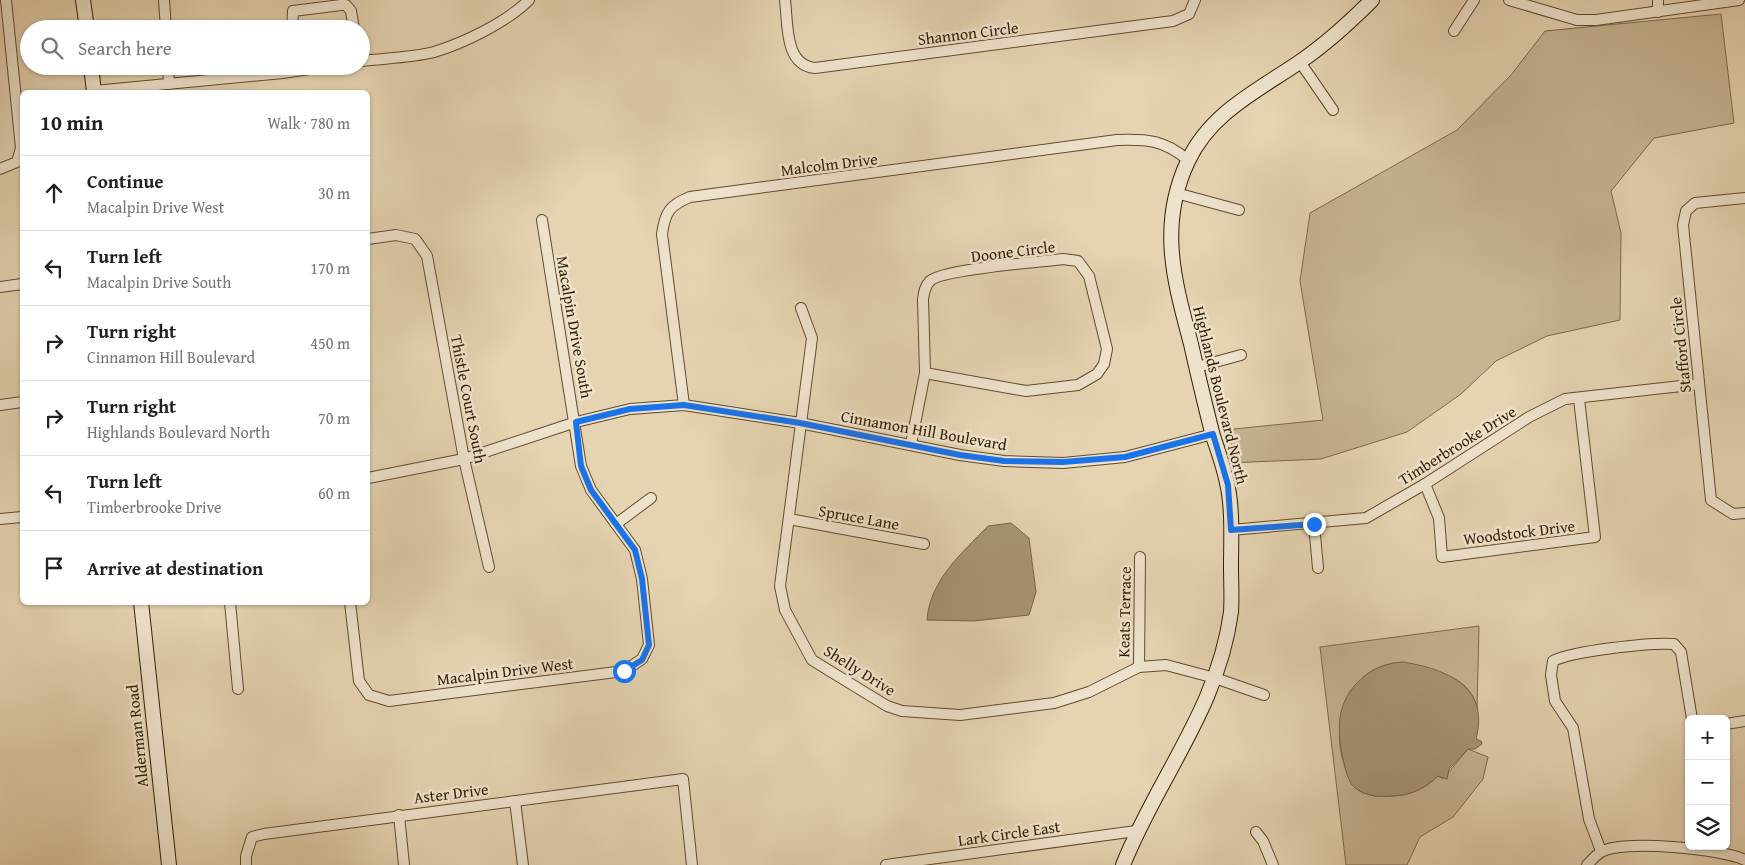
<!DOCTYPE html>
<html lang="en">
<head>
<meta charset="utf-8">
<style>
	:root { --surface:#fff; --page:#f6f6f6; --text:#202124; --muted:#757577; --line:#e0e0e0 }
	body { margin:0; font-family:"Gentium Book Plus",serif; background:var(--page); color:var(--text) }
	.controls { position:absolute; right:15px; bottom:15px; display:grid; overflow:hidden; border-radius:8px; box-shadow:0 1px 4px #0004 }
	.controls button { width:45px; height:45px; display:grid; place-items:center; padding:0; border:0; border-bottom:1px solid var(--line); background:var(--surface); color:var(--text); font:25px sans-serif }
	.stop { position:absolute; width:15px; height:15px; margin:-11px; border:4px solid #1a73e8; border-radius:50%; background:#fff }
	.stop.end { background:#1a73e8; border-color:#fff; box-shadow:0 1px 5px #0008 }
	.list { margin:0; padding:0; list-style:none }
	h2 { display:flex; justify-content:space-between; align-items:center; height:65px; margin:0; padding:0 20px; font-size:21px }
	h2 small { font-size:16px; font-weight:400; color:var(--muted) }
	.list li { display:grid; grid-template-columns:32px 1fr auto; gap:15px; align-items:center; box-sizing:border-box; height:75px; padding:0 20px; border-top:1px solid var(--line) }
	.list b { display:block; font-size:19px; white-space:nowrap }
	.list p { margin:0; font-size:16px; white-space:nowrap; color:var(--muted) }
	.list em { font-size:16px; font-style:normal; color:var(--muted) }
	.icon { flex:none; width:28px; height:28px; fill:none; stroke:currentColor; stroke-width:2; stroke-linecap:round; stroke-linejoin:round }
	.map { position:relative; flex:none; width:1745px; height:865px; overflow:hidden }
	.search { position:absolute; background:var(--surface); box-shadow:0 1px 4px #0004; left:20px; top:20px; width:350px; height:55px; display:flex; align-items:center; gap:12px; box-sizing:border-box; padding:0 18px; border-radius:28px; color:var(--muted); font-size:19px }
	.panel { position:absolute; background:var(--surface); box-shadow:0 1px 4px #0004; left:20px; top:90px; width:350px; height:515px; border-radius:8px }
	.map>svg:first-child { display:block }
	.green { fill:#c7b493; stroke:#7d694a }
	.water { fill:#a89575; stroke:#796546 }
	.lines { fill:none; stroke-linecap:round; stroke-linejoin:round }
	.street-casing { stroke:#604b2c; stroke-width:12 }
	.secondary-casing { stroke:#331e00; stroke-width:16 }
	.street { stroke:#eee2cc; stroke-width:10 }
	.secondary { stroke:#eee2cc; stroke-width:14 }
	.route { stroke:#1a73e8; stroke-width:6 }
	.labels { text-anchor:middle; stroke-width:5; stroke-linejoin:round; paint-order:stroke }
	.street-label { font-size:16px; fill:#331e00; stroke:#eee2cc }
</style>
</head>
<body>
<div class="map">
<svg width="1745" height="865" viewBox="0 0 1745 865">
	<rect width="100%" height="100%" fill="#e5d3b1"/>
	<filter id="stains"><feTurbulence type="fractalNoise" baseFrequency=".004" numOctaves="4"/><feColorMatrix values="0 0 0 0 .2 0 0 0 0 .09 0 0 0 0 .02 0 0 0 .5 -.17"/></filter>
	<radialGradient id="worn" r=".72"><stop offset=".6" stop-color="#630" stop-opacity="0"/><stop offset="1" stop-color="#630" stop-opacity=".3"/></radialGradient>
	<g class="green">
		<path d="M 1721,14 L 1734,123 L 1654,138 L 1611,191 L 1621,233 L 1620,320 L 1547,336 L 1496,361 L 1461,394 L 1407,432 L 1321,459 L 1228,463 L 1234,429 L 1323,420 L 1300,281 L 1310,213 L 1457,130 L 1511,75 L 1545,31 Z"/>
		<path d="M 1479,626 L 1477,709 C 1473,685 1452,675 1431,670 C 1420,667 1406,661 1394,663 C 1349,670 1331,720 1343,761 C 1346,770 1348,781 1356,788 C 1365,796 1378,797 1391,796 C 1409,796 1425,789 1438,776 L 1443,779 L 1468,749 L 1488,757 L 1483,779 L 1453,817 L 1420,837 L 1407,865 L 1346,865 L 1320,647 Z"/>
	</g>
	<g class="water">
		<path d="M 1011,523 L 1029,538 L 1036,592 L 1029,615 L 974,621 L 927,620 C 930,580 962,553 988,526 Z"/>
		<path d="M 1403,662 C 1446,669 1490,686 1476,739 L 1481,741 L 1482,744 L 1475,749 L 1468,749 L 1449,769 L 1447,779 L 1438,776 C 1425,789 1409,796 1390,796 C 1377,797 1366,796 1355,788 C 1349,783 1347,774 1345,767 C 1341,751 1338,735 1340,718 C 1344,686 1373,663 1403,662 Z"/>
	</g>
	<g class="lines">
		<g class="street-casing">
			<g id="street">
				<path d="M 164,0 L 166,29"/>
				<path d="M 785,0 C 788,23 784,65 815,68 L 1173,21 L 1189,14 L 1195,0"/>
				<path d="M 1509,0 L 1577,20 L 1596,20 L 1739,0"/>
				<path d="M 1658,0 L 1658,12"/>
				<path d="M 292,29 L 293,11 L 341,5 L 346,5 L 351,11 L 354,29"/>
				<path d="M 1454,31 L 1474,0"/>
				<path d="M 361,61 C 385,58 411,58 434,52 C 464,43 507,22 529,0"/>
				<path d="M 1300,62 L 1333,110"/>
				<path d="M 168,66 L 169,84"/>
				<path d="M 94,91 L 283,73 L 329,66"/>
				<path d="M 0,169 L 17,162 L 21,148 L 6,0"/>
				<path d="M 1176,193 L 1239,210"/>
				<path d="M 1745,198 L 1695,203 L 1686,211 L 1683,225 L 1711,500 L 1733,514 L 1745,513"/>
				<path d="M 368,239 L 396,235 L 415,239 L 427,256 L 464,459 L 489,567"/>
				<path d="M 1063,259 L 1078,261 L 1089,276 L 1107,349 L 1104,364 L 1097,374 L 1078,385 L 1026,391 L 925,373 L 923,299 C 924,292 925,286 930,281 C 942,269 1041,262 1063,259 Z"/>
				<path d="M 0,287 L 22,284"/>
				<path d="M 801,308 L 812,338 L 780,586 L 785,610 L 812,660 L 887,706 L 902,711 L 960,715 L 1054,703 L 1089,692 L 1139,667 L 1166,665 L 1215,678 L 1264,695"/>
				<path d="M 1197,367 L 1241,355"/>
				<path d="M 0,405 L 22,402"/>
				<path d="M 684,405 L 662,234 C 665,212 670,205 690,197 L 1117,140 C 1148,139 1164,140 1188,160"/>
				<path d="M 911,444 L 925,373"/>
				<path d="M 368,478 L 464,459 L 576,422 L 630,409 L 684,405 L 800,423 L 960,455 L 1004,461 L 1063,463 L 1125,457 L 1213,434"/>
				<path d="M 1425,484 L 1439,518 L 1442,557 L 1595,537 L 1579,399"/>
				<path d="M 0,519 L 22,517"/>
				<path d="M 789,519 L 924,544"/>
				<path d="M 616,524 L 651,498"/>
				<path d="M 1314,524 L 1318,568"/>
				<path d="M 1231,530 L 1366,518 L 1425,484 L 1529,417 L 1565,399 L 1699,384"/>
				<path d="M 230,602 L 238,689"/>
				<path d="M 350,602 L 359,681 L 369,695 L 389,701 L 624,671 L 642,659 L 649,645 L 642,579 L 635,550 L 591,490 L 581,466 L 542,220"/>
				<path d="M 1139,667 L 1140,557"/>
				<path d="M 1726,724 L 1745,721"/>
				<path d="M 515,801 L 523,865"/>
				<path d="M 399,815 L 404,865"/>
				<path d="M 1256,832 L 1263,841 L 1273,865"/>
				<path d="M 1601,851 L 1589,819 L 1573,728 L 1555,701 L 1551,675 L 1553,661 C 1572,651 1652,642 1674,644 L 1681,652 L 1692,719"/>
				<path d="M 246,865 L 246,856 L 252,837 L 264,834 L 683,779 L 692,865"/>
				<path d="M 886,865 L 1136,831"/>
				<path d="M 1587,865 C 1591,861 1596,855 1601,852 C 1622,839 1724,849 1745,860"/>
			</g>
		</g>
		<g class="secondary-casing">
			<g id="secondary">
				<path d="M 83,0 L 87,29"/>
				<path d="M 91,66 L 94,92"/>
				<path d="M 141,602 L 169,865"/>
				<path d="M 1123,865 C 1158,777 1218,709 1231,612 C 1232,597 1231,581 1231,567 C 1231,540 1233,509 1227,483 C 1224,467 1218,451 1213,436 C 1205,405 1198,375 1191,344 C 1174,280 1158,225 1188,161 C 1211,112 1259,90 1301,61 C 1327,43 1350,22 1372,0"/>
			</g>
		</g>
		<use href="#street" class="street"/>
		<use href="#secondary" class="secondary"/>
	</g>
	<g class="lines">
		<path class="route" d="M 624,671 L 642,660 L 649,645 L 642,579 L 635,550 L 591,490 L 581,466 L 576,422 L 630,409 L 684,405 L 800,423 L 960,455 L 1004,461 L 1063,462 L 1125,457 L 1213,434 L 1228,485 L 1231,530 L 1314,524"/>
	</g>
	<g class="labels">
		<g class="street-label">
			<text transform="translate(968 33) rotate(-7)" y="6">Shannon Circle</text>
			<text transform="translate(829 164) rotate(-7)" y="6">Malcolm Drive</text>
			<text transform="translate(1013 251) rotate(-7)" y="6">Doone Circle</text>
			<text transform="translate(575 327) rotate(80)" y="6">Macalpin Drive South</text>
			<text transform="translate(1680 345) rotate(-96)" y="6">Stafford Circle</text>
			<text transform="translate(1221 395) rotate(76)" y="6">Highlands Boulevard North</text>
			<text transform="translate(469 399) rotate(79)" y="6">Thistle Court South</text>
			<text transform="translate(924 430) rotate(10)" y="6">Cinnamon Hill Boulevard</text>
			<text transform="translate(1457 445) rotate(-32)" y="6">Timberbrooke Drive</text>
			<text transform="translate(859 517) rotate(10)" y="6">Spruce Lane</text>
			<text transform="translate(1519 532) rotate(-7)" y="6">Woodstock Drive</text>
			<text transform="translate(1124 612) rotate(-89)" y="6">Keats Terrace</text>
			<text transform="translate(860 670) rotate(32)" y="6">Shelly Drive</text>
			<text transform="translate(505 671) rotate(-7)" y="6">Macalpin Drive West</text>
			<text transform="translate(137 736) rotate(-96)" y="6">Alderman Road</text>
			<text transform="translate(451 793) rotate(-7)" y="6">Aster Drive</text>
			<text transform="translate(1009 833) rotate(-8)" y="6">Lark Circle East</text>
		</g>
	</g>
	<rect width="100%" height="100%" filter="url(#stains)"/>
	<rect width="100%" height="100%" fill="url(#worn)"/>
</svg>
<div class="controls">
<button>+</button>
<button>−</button>
<button><svg class="icon" aria-label="layers" viewBox="0 0 24 24"><path d="M12 4l9 5-9 5-9-5zM3 14l9 5 9-5"/></svg></button>
</div>
<div class="stop" style="left:624px;top:671px"></div>
<div class="stop end" style="left:1314px;top:524px"></div>
<div class="search"><svg class="icon" aria-label="search" viewBox="0 0 24 24"><circle cx="10" cy="10" r="6"/><path d="M15 15l6 6"/></svg>Search here</div>
<section class="panel">
<h2>10 min<small>Walk · 780 m</small></h2>
<ul class="list">
<li><svg class="icon" aria-label="ahead" viewBox="0 0 24 24"><path d="M12 20V5M6 11l6-6 6 6"/></svg><div><b>Continue</b><p>Macalpin Drive West</p></div><em>30 m</em></li>
<li><svg class="icon" aria-label="left" viewBox="0 0 24 24"><path d="M17 20v-9H6M10 6l-5 5 5 5"/></svg><div><b>Turn left</b><p>Macalpin Drive South</p></div><em>170 m</em></li>
<li><svg class="icon" aria-label="right" viewBox="0 0 24 24"><path d="M7 20v-9h11M14 6l5 5-5 5"/></svg><div><b>Turn right</b><p>Cinnamon Hill Boulevard</p></div><em>450 m</em></li>
<li><svg class="icon" aria-label="right" viewBox="0 0 24 24"><path d="M7 20v-9h11M14 6l5 5-5 5"/></svg><div><b>Turn right</b><p>Highlands Boulevard North</p></div><em>70 m</em></li>
<li><svg class="icon" aria-label="left" viewBox="0 0 24 24"><path d="M17 20v-9H6M10 6l-5 5 5 5"/></svg><div><b>Turn left</b><p>Timberbrooke Drive</p></div><em>60 m</em></li>
<li><svg class="icon" aria-label="arrive" viewBox="0 0 24 24"><path d="M6 21V4h12l-3 4 3 4H6"/></svg><div><b>Arrive at destination</b></div></li>
</ul>
</section>
</div>
</body>
</html>
